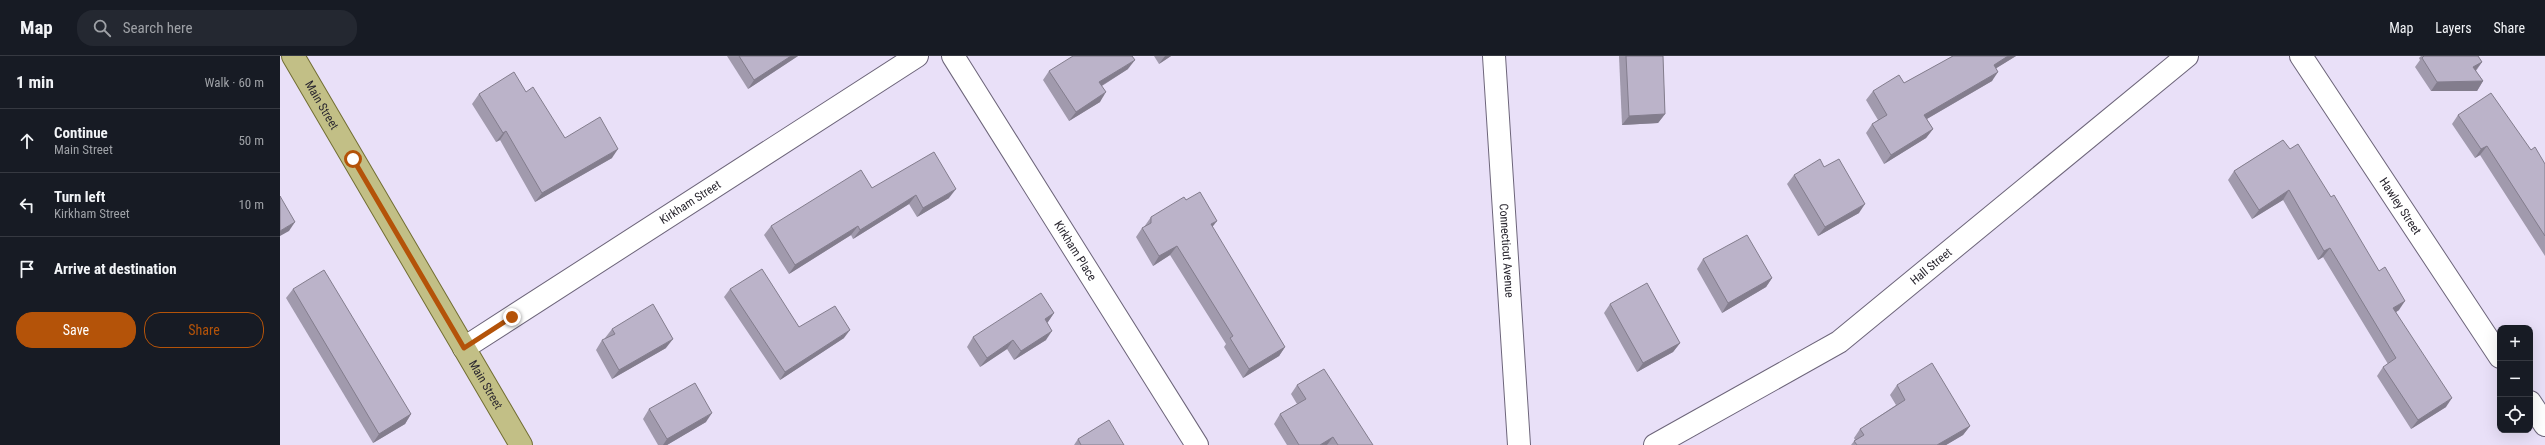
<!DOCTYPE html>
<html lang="en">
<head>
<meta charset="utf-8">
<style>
	:root { --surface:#171b24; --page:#242831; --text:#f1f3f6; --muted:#9ea1a6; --line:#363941; --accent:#b45309 }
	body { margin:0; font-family:"Roboto Condensed",sans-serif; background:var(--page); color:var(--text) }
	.controls { position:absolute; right:12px; bottom:12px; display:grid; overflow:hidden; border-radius:8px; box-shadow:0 4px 16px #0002 }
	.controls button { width:36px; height:36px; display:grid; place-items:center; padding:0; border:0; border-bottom:1px solid var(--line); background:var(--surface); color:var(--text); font:20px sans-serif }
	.stop { position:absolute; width:12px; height:12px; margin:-9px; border:3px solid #b45309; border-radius:50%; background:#fff }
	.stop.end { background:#b45309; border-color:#fff; box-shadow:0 1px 4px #0008 }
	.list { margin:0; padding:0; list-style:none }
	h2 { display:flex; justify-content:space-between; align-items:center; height:52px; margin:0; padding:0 16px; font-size:17px }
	h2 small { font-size:13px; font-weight:400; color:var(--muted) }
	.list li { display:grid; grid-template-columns:26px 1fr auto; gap:12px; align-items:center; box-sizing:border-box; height:64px; padding:0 16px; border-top:1px solid var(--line) }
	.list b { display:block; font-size:15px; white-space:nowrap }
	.list p { margin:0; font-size:13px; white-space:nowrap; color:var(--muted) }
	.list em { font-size:13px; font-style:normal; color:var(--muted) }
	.actions { display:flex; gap:8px; padding:12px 16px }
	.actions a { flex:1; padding:9px 0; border:1px solid var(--accent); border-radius:16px; text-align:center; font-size:14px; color:var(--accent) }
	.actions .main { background:var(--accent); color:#fff }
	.icon { flex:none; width:22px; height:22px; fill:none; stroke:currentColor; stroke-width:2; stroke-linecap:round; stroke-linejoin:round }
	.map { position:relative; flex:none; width:2265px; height:389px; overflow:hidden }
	header { display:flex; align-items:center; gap:24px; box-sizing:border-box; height:56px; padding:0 20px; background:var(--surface); border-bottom:1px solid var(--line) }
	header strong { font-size:19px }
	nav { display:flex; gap:22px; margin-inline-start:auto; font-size:14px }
	.search { width:280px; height:36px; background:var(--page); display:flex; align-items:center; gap:10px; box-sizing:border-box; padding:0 14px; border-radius:16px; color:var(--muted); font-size:15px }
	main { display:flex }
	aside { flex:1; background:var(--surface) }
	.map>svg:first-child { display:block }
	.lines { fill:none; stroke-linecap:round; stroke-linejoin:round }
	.minor-casing { stroke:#6d657a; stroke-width:24 }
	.major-casing { stroke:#726e33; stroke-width:24 }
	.minor { stroke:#fff; stroke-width:22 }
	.major { stroke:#c2bf86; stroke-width:22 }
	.wall { fill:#a19aad }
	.shaded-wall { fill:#837d8d }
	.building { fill:#bbb3c9; stroke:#837d8d }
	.route { stroke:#b45309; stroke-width:5 }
	.labels { text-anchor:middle; stroke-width:3; stroke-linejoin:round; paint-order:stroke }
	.street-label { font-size:12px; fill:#29262f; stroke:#fff }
</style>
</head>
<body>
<header>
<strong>Map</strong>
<div class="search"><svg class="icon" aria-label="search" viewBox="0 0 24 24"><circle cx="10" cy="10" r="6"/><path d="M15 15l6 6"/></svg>Search here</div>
<nav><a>Map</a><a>Layers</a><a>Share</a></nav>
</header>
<main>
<aside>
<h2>1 min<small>Walk · 60 m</small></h2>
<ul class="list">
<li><svg class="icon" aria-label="ahead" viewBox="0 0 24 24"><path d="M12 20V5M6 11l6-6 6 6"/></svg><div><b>Continue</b><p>Main Street</p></div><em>50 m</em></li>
<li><svg class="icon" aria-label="left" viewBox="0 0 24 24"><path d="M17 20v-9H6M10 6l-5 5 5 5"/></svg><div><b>Turn left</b><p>Kirkham Street</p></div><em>10 m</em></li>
<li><svg class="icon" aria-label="arrive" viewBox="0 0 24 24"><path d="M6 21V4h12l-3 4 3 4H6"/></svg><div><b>Arrive at destination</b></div></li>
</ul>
<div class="actions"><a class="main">Save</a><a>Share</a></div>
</aside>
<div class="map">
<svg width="2265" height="389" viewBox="0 0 2265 389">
	<rect width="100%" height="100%" fill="#e9e0f8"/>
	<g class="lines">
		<g class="minor-casing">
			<g id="minor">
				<path id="s1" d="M 673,0 L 917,389"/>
				<path id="s2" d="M 1214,0 L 1239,389"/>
				<path id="s3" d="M 2021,0 L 2220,301"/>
				<path id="s4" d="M 184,292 L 637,0"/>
				<path d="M 2250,346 L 2265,369"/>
				<path id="s5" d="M 1375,389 L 1559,286 L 1907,0"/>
			</g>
		</g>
		<g class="major-casing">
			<g id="major">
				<path id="s6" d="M 13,0 L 241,389"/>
			</g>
		</g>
		<use href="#minor" class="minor"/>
		<use href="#major" class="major"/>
	</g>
	<g class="wall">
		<path d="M 447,0 L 518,0 L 468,33 Z"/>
		<path d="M 874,0 L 891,0 L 879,8 Z"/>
		<path d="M 1339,0 L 1383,0 L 1385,58 L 1378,67 L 1342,69 Z"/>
		<path d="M 1671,0 L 1736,0 L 1716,12 L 1712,25 L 1647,63 L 1653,73 L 1646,82 L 1604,108 L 1586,77 L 1592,68 L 1598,64 L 1586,44 L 1593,35 L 1624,27 L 1672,1 Z"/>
		<path d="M 2141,0 L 2198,0 L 2202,6 L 2196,15 L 2203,25 L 2197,35 L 2151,35 L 2135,11 L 2140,4 L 2139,2 Z"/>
		<path d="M 848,13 L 822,30 L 820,46 L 789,65 L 763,24 L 769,15 Z"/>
		<path d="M 246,36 L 285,82 L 332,102 L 255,146 L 220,84 L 216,86 L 192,48 L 199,38 Z"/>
		<path d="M 2178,59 L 2251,94 L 2265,108 L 2265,200 L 2200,99 L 2195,102 L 2172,68 Z"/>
		<path d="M 2003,84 L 2119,254 L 2116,256 L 2166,351 L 2131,373 L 2097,320 L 2103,311 L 2108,308 L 2043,201 L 2038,204 L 2003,144 L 1972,163 L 1948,124 L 1954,115 Z"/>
		<path d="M 1544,111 L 1579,157 L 1538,180 L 1507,128 L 1514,119 Z"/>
		<path d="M 592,132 L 669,142 L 637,161 L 629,148 L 573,183 L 571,179 L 509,218 L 484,179 L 491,170 Z"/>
		<path d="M 906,144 L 932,171 L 1005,291 L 999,300 L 963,322 L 944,291 L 946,288 L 890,199 L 873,210 L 856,181 L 862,172 L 864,171 L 871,161 Z"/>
		<path d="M 1423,203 L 1492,222 L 1486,231 L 1442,257 L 1417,213 Z"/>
		<path d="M 13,233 L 131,358 L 125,368 L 93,387 L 6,242 Z"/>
		<path d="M 450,233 L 519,271 L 564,282 L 500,324 L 444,241 Z"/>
		<path d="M 1330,248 L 1400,287 L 1393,296 L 1357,316 L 1324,257 Z"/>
		<path d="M 774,257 L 767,267 L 766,284 L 734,304 L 727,293 L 700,311 L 687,291 L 693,281 Z"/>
		<path d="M 332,273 L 386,292 L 332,323 L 316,294 L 322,284 L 326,283 L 325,282 Z"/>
		<path d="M 1017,329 L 1093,389 L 1007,389 L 994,368 L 1000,358 L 1017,348 L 1011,338 Z"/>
		<path d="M 1617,329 L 1690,370 L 1683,379 L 1666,389 L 1571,389 L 1575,384 L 1574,382 L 1580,373 L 1616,349 L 1610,339 Z"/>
		<path d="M 369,353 L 426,366 L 387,389 L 378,389 L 363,363 Z"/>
		<path d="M 798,383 L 844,389 L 794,389 Z"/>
	</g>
	<g class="shaded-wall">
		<path d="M 511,0 L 518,0 L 468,33 L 474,24 Z"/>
		<path d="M 885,0 L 891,0 L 879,8 Z"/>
		<path d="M 1728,0 L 1736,0 L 1707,18 L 1714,9 Z"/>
		<path d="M 855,4 L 848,13 L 813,35 L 819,26 Z"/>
		<path d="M 2202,6 L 2195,15 L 2193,11 Z"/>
		<path d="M 1718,16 L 1712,25 L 1638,68 L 1644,59 Z"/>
		<path d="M 2203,25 L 2197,35 L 2151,35 L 2157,26 Z"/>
		<path d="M 826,36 L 820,46 L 789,65 L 796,56 Z"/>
		<path d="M 1385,58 L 1378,67 L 1342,69 L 1349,60 Z"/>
		<path d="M 1653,73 L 1646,82 L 1604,108 L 1611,99 Z"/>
		<path d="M 226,75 L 220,84 L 216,86 L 223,77 Z"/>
		<path d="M 2207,90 L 2200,99 L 2195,102 L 2201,93 Z"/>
		<path d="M 338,93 L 332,102 L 255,146 L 262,137 Z"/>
		<path d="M 676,133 L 669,142 L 637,161 L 643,152 Z"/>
		<path d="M 2009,134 L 2003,144 L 1972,163 L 1979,154 Z"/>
		<path d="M 636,139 L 629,148 L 573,183 L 580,174 Z"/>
		<path d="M 1585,148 L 1579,157 L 1538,180 L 1545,171 Z"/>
		<path d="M 937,165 L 930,174 L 931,168 Z"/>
		<path d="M 15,166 L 9,175 L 0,180 L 0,175 Z"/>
		<path d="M 578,170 L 571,179 L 509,218 L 515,209 Z"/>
		<path d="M 897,190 L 890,199 L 873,210 L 879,200 Z"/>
		<path d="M 2050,192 L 2043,201 L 2038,204 L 2044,195 Z"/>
		<path d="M 1492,222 L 1486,231 L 1442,257 L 1448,247 Z"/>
		<path d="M 2125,245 L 2119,254 L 2107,262 L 2113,252 Z"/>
		<path d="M 774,257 L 768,266 L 758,272 L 765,263 Z"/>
		<path d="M 570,274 L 564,282 L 500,324 L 505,316 Z"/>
		<path d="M 772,275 L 766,284 L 734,304 L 741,295 Z"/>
		<path d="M 393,283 L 386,292 L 332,323 L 339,314 Z"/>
		<path d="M 733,284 L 727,293 L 700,311 L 707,302 Z"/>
		<path d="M 1400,287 L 1393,296 L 1357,316 L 1363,307 Z"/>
		<path d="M 1005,291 L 999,300 L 963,322 L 969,313 Z"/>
		<path d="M 2172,342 L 2166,351 L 2131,373 L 2138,364 Z"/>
		<path d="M 432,357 L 426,366 L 387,389 L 383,389 L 387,383 Z"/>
		<path d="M 131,358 L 125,368 L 93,387 L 99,378 Z"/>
		<path d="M 1690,370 L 1683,379 L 1666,389 L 1657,389 Z"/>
		<path d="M 1053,381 L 1047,389 L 1040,389 Z"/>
	</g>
	<g class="building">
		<path d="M 459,0 L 511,0 L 474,24 Z"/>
		<path d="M 793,0 L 852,0 L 855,4 L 819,26 L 826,36 L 796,56 L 769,15 Z"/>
		<path d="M 1346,0 L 1383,0 L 1385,58 L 1349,60 Z"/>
		<path d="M 1673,0 L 1728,0 L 1714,9 L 1718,16 L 1644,59 L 1653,73 L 1611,99 L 1592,68 L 1607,59 L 1593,35 L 1619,19 L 1624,27 Z"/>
		<path d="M 2144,0 L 2198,0 L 2202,6 L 2193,11 L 2203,25 L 2157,26 L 2142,2 Z"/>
		<path d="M 234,16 L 246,36 L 253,31 L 285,82 L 320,61 L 338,93 L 262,137 L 226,75 L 223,77 L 199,38 Z"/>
		<path d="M 2211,37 L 2251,94 L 2255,91 L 2265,108 L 2265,180 L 2207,90 L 2201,93 L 2178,59 Z"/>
		<path d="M 2003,84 L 2010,93 L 2018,88 L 2051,141 L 2054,139 L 2099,215 L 2105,211 L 2125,245 L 2113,252 L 2172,342 L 2138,364 L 2103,311 L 2116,302 L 2050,192 L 2044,195 L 2009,134 L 1979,154 L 1954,115 Z"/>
		<path d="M 654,96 L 676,133 L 643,152 L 636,139 L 580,174 L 578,170 L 515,209 L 491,170 L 581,114 L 592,132 Z"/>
		<path d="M 1540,103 L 1544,111 L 1559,103 L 1585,148 L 1545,171 L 1514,119 Z"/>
		<path d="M 920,136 L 937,165 L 931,168 L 1005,291 L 969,313 L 950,282 L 953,280 L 897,190 L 879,200 L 862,172 L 871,167 L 871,161 L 904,141 L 906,144 Z"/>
		<path d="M 0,140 L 15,166 L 0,175 Z"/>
		<path d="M 1467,179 L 1492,222 L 1448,247 L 1423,203 Z"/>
		<path d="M 482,213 L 519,271 L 555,250 L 570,274 L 505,316 L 450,233 Z"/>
		<path d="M 44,214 L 131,358 L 99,378 L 13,233 Z"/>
		<path d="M 1367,227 L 1400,287 L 1363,307 L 1330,248 Z"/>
		<path d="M 761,237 L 774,257 L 765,263 L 772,275 L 741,295 L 733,284 L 707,302 L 693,281 Z"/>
		<path d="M 373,248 L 393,283 L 339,314 L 322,284 L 335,278 L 332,273 Z"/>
		<path d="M 1652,307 L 1690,370 L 1657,389 L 1577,389 L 1574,385 L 1584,379 L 1580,373 L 1625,344 L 1617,329 Z"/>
		<path d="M 1044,313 L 1093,389 L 1058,389 L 1053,381 L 1040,389 L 1019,389 L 1000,358 L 1026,343 L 1017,329 Z"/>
		<path d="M 415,327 L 432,357 L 387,383 L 369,353 Z"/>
		<path d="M 829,364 L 844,389 L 801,389 L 798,383 Z"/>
	</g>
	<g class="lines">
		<path class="route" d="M 73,103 L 184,292 L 232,261"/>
	</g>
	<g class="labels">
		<g class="street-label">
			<text dy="4" stroke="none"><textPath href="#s6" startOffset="57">Main Street</textPath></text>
			<text dy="4" stroke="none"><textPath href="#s4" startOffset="269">Kirkham Street</textPath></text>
			<text dy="4" stroke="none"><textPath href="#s3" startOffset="180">Hawley Street</textPath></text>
			<text dy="4" stroke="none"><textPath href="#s1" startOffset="230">Kirkham Place</textPath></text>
			<text dy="4" stroke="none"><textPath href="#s2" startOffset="195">Connecticut Avenue</textPath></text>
			<text dy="4" stroke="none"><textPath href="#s5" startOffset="330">Hall Street</textPath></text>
			<text dy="4" stroke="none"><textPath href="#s6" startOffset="381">Main Street</textPath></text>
		</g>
	</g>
</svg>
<div class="controls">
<button>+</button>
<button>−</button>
<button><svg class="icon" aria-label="locate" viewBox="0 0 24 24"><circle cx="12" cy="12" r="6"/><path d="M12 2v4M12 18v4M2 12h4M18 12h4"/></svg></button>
</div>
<div class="stop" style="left:73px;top:103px"></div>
<div class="stop end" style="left:232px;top:261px"></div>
</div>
</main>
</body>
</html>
